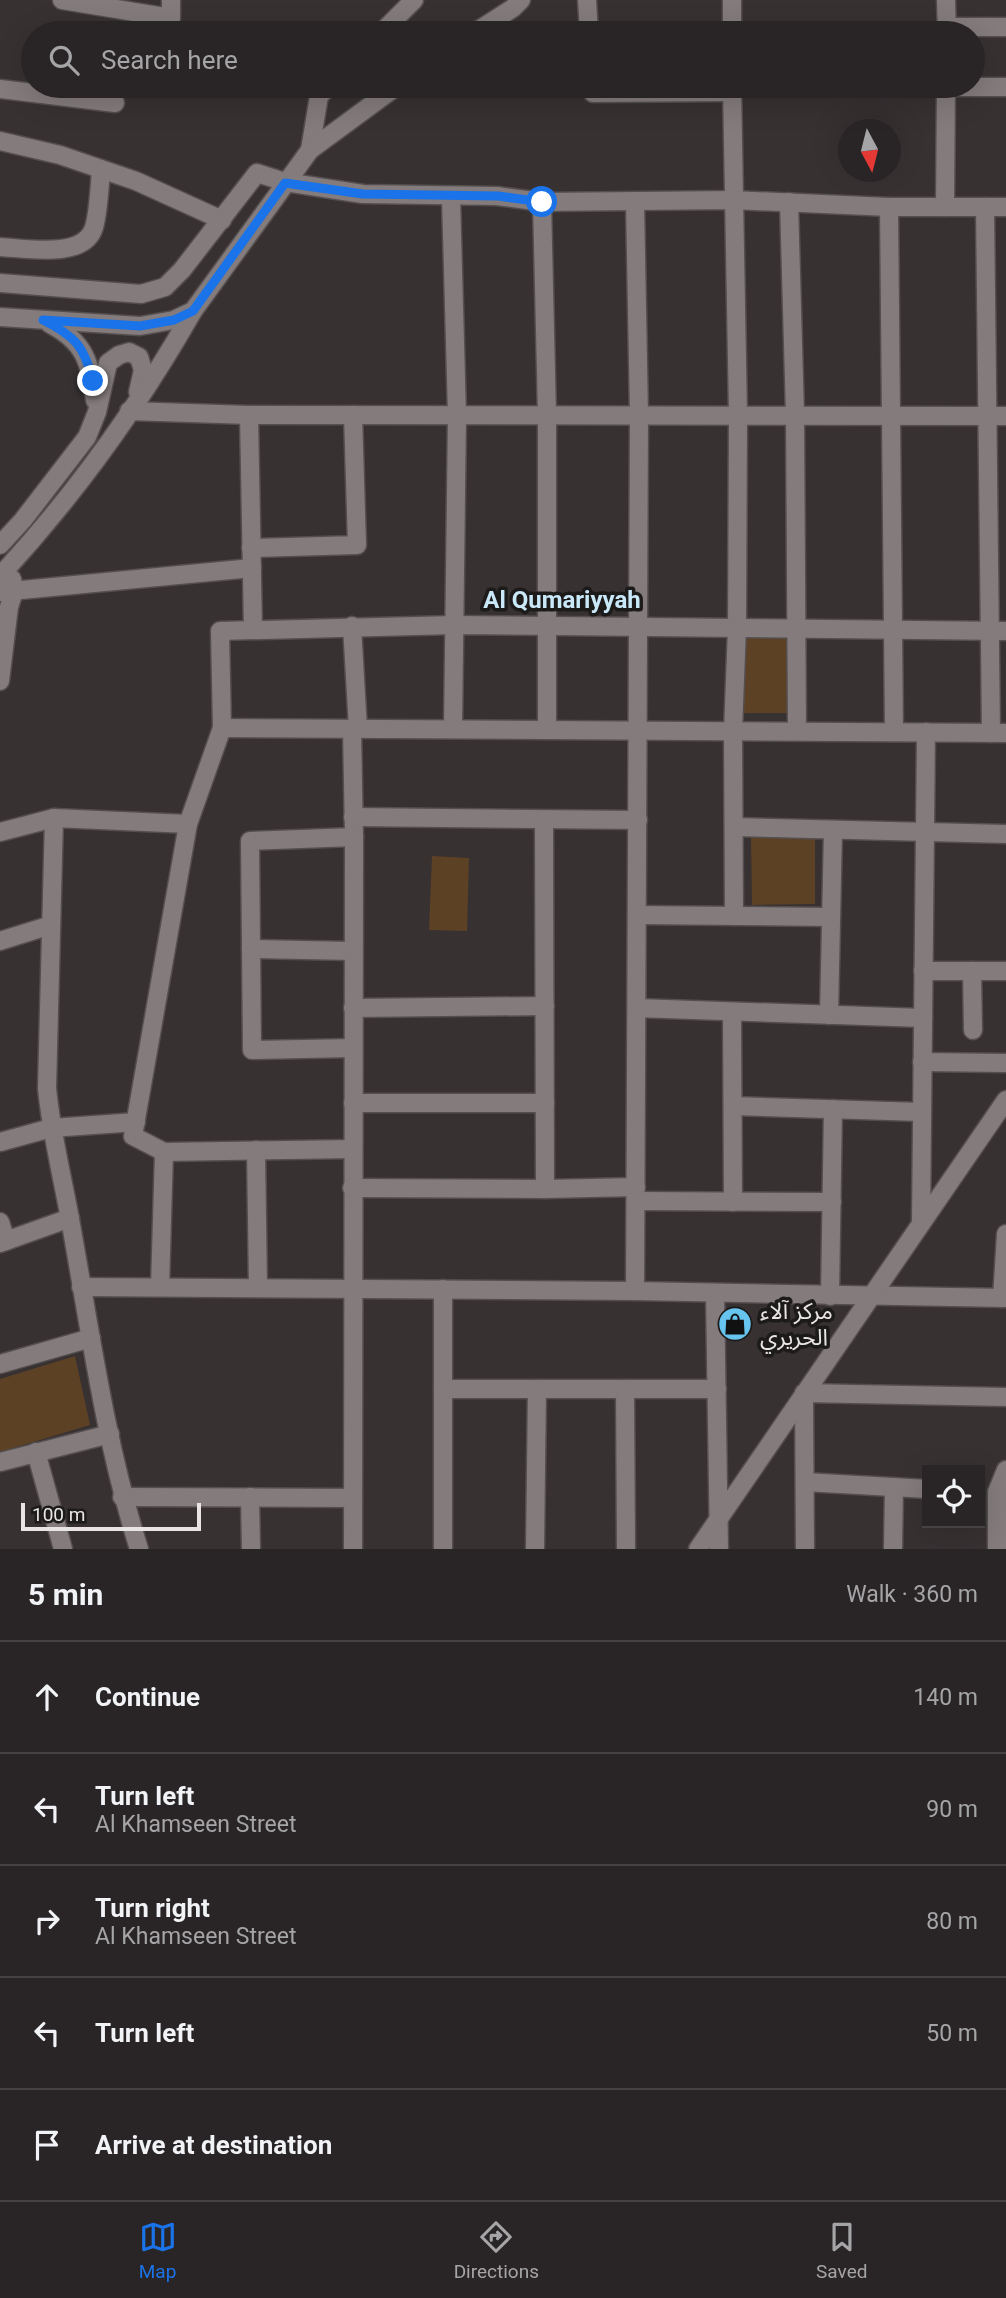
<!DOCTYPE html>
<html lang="en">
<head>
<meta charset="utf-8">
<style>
	:root { --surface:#292526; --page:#353132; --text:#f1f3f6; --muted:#a5a5a7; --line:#454243; --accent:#1a73e8 }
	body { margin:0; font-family:Roboto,"Noto Sans Arabic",sans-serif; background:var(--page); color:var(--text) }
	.controls { position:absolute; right:21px; bottom:21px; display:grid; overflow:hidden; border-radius:0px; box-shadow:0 7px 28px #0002 }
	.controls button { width:63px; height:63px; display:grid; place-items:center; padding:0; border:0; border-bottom:2px solid var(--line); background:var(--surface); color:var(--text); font:35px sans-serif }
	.compass { position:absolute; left:838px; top:119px; width:63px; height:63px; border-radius:50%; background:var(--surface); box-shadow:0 7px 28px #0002; rotate:173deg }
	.scale { position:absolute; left:21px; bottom:18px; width:180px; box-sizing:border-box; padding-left:7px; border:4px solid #e9e5e5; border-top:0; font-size:19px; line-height:24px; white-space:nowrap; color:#e9e5e5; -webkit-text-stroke:5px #1d1a1a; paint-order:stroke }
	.stop { position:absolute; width:21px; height:21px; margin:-16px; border:5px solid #1a73e8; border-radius:50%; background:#fff }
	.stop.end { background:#1a73e8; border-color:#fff; box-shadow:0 2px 7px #0008 }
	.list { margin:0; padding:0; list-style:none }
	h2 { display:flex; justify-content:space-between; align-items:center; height:91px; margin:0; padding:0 28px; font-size:30px }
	h2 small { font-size:23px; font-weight:400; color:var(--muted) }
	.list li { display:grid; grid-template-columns:46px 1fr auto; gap:21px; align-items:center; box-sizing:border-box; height:112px; padding:0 28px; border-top:2px solid var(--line) }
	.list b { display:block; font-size:26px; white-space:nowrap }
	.list p { margin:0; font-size:23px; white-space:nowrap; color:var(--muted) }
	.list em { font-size:23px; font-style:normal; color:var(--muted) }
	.icon { flex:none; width:38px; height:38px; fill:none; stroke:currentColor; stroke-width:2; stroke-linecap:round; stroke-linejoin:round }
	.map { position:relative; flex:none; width:1006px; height:1549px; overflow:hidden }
	.search { position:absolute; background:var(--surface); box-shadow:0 7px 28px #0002; left:21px; right:21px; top:21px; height:77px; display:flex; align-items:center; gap:18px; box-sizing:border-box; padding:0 24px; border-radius:38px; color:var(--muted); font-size:26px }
	.sheet { height:651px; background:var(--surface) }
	nav { display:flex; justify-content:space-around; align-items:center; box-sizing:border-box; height:98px; border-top:2px solid var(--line); background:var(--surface); font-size:19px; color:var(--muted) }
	nav a { display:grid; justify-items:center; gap:4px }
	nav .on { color:var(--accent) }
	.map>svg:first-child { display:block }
	.green { fill:#5d4125 }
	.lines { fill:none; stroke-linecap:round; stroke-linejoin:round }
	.minor-casing { stroke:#544e4f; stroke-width:21 }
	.minor { stroke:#837b7c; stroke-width:18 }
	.route { stroke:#1a73e8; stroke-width:9 }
	.labels { text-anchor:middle; stroke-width:7; stroke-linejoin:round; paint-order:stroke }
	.poi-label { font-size:23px; fill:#e9e5e5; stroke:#1d1a1a; text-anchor:start }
	.neighbourhood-label { font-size:24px; font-weight:bold; fill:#c9e9f9; stroke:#1d1a1a }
</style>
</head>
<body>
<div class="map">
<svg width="1006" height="1549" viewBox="0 0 1006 1549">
	<rect width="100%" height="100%" fill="#373132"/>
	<g class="green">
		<path d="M 742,637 L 789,637 L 790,713 L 742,713 Z"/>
		<path d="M 751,837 L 815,838 L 815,904 L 752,905 Z"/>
		<path d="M 432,856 L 469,858 L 467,931 L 429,930 Z"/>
		<path d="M 75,1356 L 90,1425 L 0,1452 L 0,1379 Z"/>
	</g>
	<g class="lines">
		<g class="minor-casing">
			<g id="minor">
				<path d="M 62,0 L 171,18 L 171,0"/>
				<path d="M 587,0 L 589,33"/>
				<path d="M 732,0 L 732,33"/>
				<path d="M 946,0 L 947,33"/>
				<path d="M 947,27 L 1006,27"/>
				<path d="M 381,33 L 414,0"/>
				<path d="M 474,33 L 513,8 L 521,0"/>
				<path d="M 592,86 L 593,93 L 732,92"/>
				<path d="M 732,86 L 738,415 L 737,628 L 733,731 L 734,916"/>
				<path d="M 946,87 L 1006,87"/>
				<path d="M 0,89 L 115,103"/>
				<path d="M 0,141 L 60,155 L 136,181 L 222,220"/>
				<path d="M 310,150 L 319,96 L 329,86"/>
				<path d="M 451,197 L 457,415 L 453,729"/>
				<path d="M 542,202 L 547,415 L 547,730"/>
				<path d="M 635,202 L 639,415 L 635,1291"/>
				<path d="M 789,202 L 795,415 L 797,731"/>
				<path d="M 889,207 L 894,732"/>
				<path d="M 945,207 L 946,86"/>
				<path d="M 985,207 L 991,733"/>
				<path d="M 0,247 C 25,248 81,259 93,230 C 98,219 100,183 101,169"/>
				<path d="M 0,283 L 141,294 L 165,287 L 182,270 L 257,173 L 285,182 L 363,194 L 497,196 L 542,202 L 733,200 L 889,207 L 1006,207"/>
				<path d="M 0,317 L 140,326 L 174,320 L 193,311 L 310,150 L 397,86"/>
				<path d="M 50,324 C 85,342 90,362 95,400"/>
				<path d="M 129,411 L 249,415 L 1006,416"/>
				<path d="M 249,415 L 253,630"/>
				<path d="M 0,545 L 23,520 L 87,437 L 97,412 L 108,363 L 119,355 L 129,352 L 139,357 L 143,370 L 138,392"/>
				<path d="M 251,548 L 357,545 L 353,415"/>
				<path d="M 0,576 C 73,497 140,404 193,311"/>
				<path d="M 0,592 L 252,568"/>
				<path d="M 352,626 L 358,729"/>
				<path d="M 0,681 L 9,607 L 14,591 L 12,579"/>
				<path d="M 222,728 L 1006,733"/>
				<path d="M 352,729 L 354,837 L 353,1549"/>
				<path d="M 353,817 L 638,820"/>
				<path d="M 54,818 L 47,1088 C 51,1132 62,1175 70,1219 C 90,1329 105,1442 139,1549"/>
				<path d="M 734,827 L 1006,834"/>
				<path d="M 0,832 L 54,818 L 188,824"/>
				<path d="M 637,915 L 831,917"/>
				<path d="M 0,941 L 51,925"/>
				<path d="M 251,949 L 353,951"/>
				<path d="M 923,971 L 1006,971"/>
				<path d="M 972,971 L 973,1030"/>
				<path d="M 353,1008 L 545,1006"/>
				<path d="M 637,1008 L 923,1018"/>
				<path d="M 732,1012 L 733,1202"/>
				<path d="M 829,1015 L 833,830"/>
				<path d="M 353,1048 L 252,1050 L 250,841 L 354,837"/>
				<path d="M 922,1062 L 1006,1063"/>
				<path d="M 353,1103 L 545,1103"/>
				<path d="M 733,1106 L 921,1112"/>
				<path d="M 0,1142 L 51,1128 L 136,1122"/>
				<path d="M 353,1149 L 164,1152 L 133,1136 L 188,824 L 222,728 L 220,631 L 454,625 L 1006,631"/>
				<path d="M 256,1150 L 258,1287"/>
				<path d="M 352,1188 L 545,1189 L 544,820"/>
				<path d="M 545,1189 L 636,1187"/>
				<path d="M 636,1201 L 832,1202"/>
				<path d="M 0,1222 L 6,1241"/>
				<path d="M 921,1222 L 926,732"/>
				<path d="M 0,1243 L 70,1218"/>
				<path d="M 81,1287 L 635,1291 L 1006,1298"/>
				<path d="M 160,1287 L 164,1152"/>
				<path d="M 443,1289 L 443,1549"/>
				<path d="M 715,1293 L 719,1549"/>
				<path d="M 830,1296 L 833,1109"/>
				<path d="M 1002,1298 L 1006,1234"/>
				<path d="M 0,1364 L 91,1338"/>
				<path d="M 443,1389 L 717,1389"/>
				<path d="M 625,1389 L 626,1549"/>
				<path d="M 36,1452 L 63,1549"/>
				<path d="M 0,1462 L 110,1434"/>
				<path d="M 805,1482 L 927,1489"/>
				<path d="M 122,1497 L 353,1498"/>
				<path d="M 250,1497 L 251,1549"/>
				<path d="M 535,1549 L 537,1389"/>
				<path d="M 698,1549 L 1006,1100"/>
				<path d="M 805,1549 L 804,1393 L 1006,1397"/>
				<path d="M 893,1549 L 894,1487"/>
				<path d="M 997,1549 L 997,1492 L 1006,1470"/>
			</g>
		</g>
		<use href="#minor" class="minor"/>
	</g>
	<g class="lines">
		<path class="route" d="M 93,381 C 84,346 75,336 43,320 L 140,326 L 174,320 L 193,311 L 285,183 L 363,194 L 498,196 L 542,202"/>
	</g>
	<defs>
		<g id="shop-disc" transform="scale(1.75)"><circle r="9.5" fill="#66c4ef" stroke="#1d1a1a"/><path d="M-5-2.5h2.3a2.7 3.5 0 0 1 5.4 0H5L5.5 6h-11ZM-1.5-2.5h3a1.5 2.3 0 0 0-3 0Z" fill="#111"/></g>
	</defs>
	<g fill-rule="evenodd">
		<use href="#shop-disc" x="735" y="1324"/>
	</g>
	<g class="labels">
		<g class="poi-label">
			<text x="760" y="1319">مركز آلاء<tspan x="760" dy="26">الحريري</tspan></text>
		</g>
		<g class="neighbourhood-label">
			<text x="562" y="608">Al Qumariyyah</text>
		</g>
	</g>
</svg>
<div class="controls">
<button><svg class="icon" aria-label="locate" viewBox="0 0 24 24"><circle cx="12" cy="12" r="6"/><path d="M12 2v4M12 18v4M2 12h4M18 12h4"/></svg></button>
</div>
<svg class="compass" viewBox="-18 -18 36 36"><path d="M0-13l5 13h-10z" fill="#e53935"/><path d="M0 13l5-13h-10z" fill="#a5a5a7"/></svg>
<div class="scale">100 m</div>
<div class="stop" style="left:542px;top:202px"></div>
<div class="stop end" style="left:93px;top:381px"></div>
<div class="search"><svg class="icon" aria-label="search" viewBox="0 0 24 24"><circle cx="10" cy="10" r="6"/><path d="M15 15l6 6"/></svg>Search here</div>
</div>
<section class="sheet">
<h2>5 min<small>Walk · 360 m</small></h2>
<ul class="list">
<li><svg class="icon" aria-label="ahead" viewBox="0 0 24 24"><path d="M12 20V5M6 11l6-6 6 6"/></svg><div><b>Continue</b></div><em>140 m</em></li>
<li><svg class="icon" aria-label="left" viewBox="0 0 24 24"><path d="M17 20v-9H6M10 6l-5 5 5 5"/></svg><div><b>Turn left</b><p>Al Khamseen Street</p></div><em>90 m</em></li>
<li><svg class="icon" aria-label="right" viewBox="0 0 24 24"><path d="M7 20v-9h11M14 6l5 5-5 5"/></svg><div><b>Turn right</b><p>Al Khamseen Street</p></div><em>80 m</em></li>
<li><svg class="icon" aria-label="left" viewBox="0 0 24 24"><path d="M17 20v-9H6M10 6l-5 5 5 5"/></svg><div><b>Turn left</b></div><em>50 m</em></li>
<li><svg class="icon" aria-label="arrive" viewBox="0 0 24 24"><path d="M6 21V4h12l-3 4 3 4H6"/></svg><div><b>Arrive at destination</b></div></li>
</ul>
</section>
<nav>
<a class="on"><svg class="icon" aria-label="map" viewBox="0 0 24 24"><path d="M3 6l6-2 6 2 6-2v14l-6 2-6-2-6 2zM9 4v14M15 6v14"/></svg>Map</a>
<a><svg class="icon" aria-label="directions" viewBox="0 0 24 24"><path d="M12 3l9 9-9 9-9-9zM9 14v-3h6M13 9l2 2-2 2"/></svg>Directions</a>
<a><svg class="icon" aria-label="saved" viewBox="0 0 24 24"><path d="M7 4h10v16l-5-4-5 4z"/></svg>Saved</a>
</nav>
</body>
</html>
